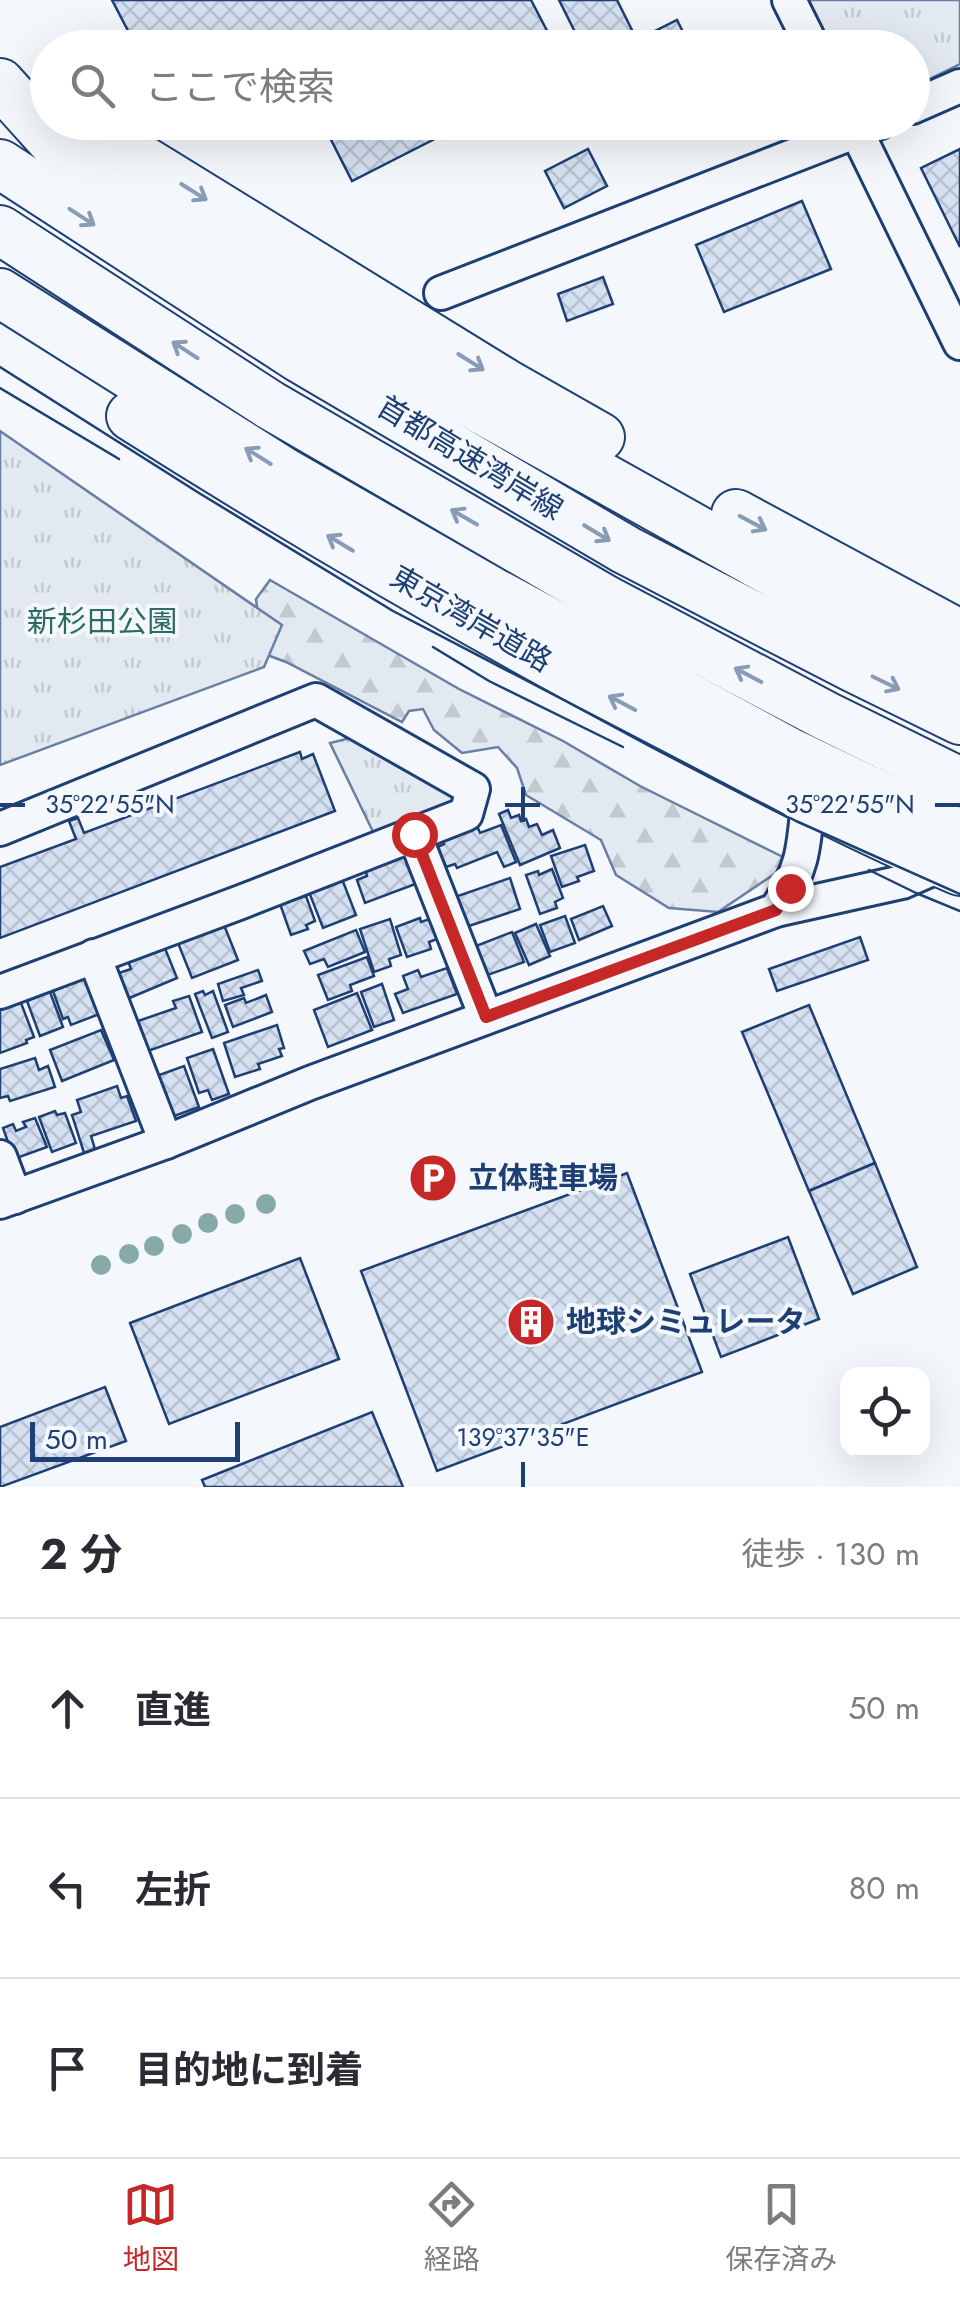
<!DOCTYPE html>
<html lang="ja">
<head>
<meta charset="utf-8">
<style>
	:root { --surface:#fff; --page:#f2f2f3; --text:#2b2b33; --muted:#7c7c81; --line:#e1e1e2; --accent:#c62828 }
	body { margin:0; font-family:Jost,"Noto Sans JP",sans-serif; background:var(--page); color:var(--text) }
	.controls { position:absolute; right:30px; bottom:30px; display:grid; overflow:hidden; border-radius:20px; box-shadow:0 10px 40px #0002 }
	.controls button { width:90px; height:90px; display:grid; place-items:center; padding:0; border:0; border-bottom:2px solid var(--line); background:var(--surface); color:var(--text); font:50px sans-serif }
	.scale { position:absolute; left:30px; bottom:25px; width:210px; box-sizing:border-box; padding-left:10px; border:5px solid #1d3f73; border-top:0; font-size:28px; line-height:35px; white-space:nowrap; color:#1d3f73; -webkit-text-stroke:8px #f4f7fb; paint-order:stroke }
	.stop { position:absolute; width:30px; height:30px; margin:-22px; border:8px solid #c62828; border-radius:50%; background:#fff }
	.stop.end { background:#c62828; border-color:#fff; box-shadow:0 2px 10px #0008 }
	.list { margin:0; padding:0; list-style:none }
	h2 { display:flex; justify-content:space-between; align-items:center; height:130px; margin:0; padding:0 40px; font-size:42px }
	h2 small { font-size:32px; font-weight:400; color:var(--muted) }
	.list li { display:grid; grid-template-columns:65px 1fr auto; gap:30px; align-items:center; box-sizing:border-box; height:180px; padding:0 40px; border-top:2px solid var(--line) }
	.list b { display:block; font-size:38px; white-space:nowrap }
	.list em { font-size:32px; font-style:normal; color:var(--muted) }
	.icon { flex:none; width:55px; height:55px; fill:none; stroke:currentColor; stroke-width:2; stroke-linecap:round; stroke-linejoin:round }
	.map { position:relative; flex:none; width:960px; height:1487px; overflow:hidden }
	.search { position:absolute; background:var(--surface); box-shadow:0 10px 40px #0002; left:30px; right:30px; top:30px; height:110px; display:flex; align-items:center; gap:25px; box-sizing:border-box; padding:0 35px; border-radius:55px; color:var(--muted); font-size:38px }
	.sheet { height:670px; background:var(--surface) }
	nav { display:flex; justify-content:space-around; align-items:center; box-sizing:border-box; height:140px; border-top:2px solid var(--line); background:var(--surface); font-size:28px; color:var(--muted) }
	nav a { display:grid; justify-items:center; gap:5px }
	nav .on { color:var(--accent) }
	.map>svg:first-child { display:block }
	.forest { fill:url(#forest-firs); stroke:#687fa3; stroke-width:2.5 }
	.park { fill:url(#park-tufts); stroke:#687fa3; stroke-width:2.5 }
	.building { fill:url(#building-cross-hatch); stroke:#1d3f73; stroke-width:2.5 }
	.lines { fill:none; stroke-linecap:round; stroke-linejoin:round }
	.minor-casing { stroke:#1d3f73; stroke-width:38 }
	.highway-casing { stroke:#1d3f73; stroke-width:52 }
	.minor { stroke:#f4f7fb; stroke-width:32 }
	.highway { stroke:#f4f7fb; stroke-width:48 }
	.tram { stroke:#1d3f73; stroke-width:2.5 }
	.tree { fill:#86aba6 }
	.oneway { stroke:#889bb7 }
	.route { stroke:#c62828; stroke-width:12 }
	.ticks { fill:none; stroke:#1d3f73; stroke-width:4 }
	.labels { text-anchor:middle; stroke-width:8; stroke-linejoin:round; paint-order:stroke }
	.street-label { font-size:30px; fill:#1d3f73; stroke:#f4f7fb }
	.park-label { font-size:30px; fill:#2c6c60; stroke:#f4f7fb }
	.poi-label { font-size:30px; font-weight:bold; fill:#1d3f73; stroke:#f4f7fb; text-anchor:start }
	.ticks-label { font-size:25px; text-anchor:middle; fill:#1d3f73; stroke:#f4f7fb; stroke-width:8; stroke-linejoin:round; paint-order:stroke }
</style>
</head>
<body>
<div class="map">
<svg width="960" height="1487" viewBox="0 0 960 1487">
	<defs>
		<pattern id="forest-firs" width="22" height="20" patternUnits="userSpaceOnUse" patternTransform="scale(2.5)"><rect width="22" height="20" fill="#e3e9f0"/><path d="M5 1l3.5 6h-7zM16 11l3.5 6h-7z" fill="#c2c9d1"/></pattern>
		<pattern id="park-tufts" width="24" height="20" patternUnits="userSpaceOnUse" patternTransform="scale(2.5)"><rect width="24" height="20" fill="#e3e9f0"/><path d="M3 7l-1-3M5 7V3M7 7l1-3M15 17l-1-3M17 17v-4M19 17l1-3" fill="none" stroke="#c2c9d1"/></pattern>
		<pattern id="building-cross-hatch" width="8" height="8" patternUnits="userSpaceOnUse" patternTransform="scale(2.5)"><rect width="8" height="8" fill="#d5e0f0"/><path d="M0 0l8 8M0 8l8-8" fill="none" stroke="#b6c1d1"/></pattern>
	</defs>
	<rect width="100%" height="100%" fill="#f4f7fb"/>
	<path class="forest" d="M 270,580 L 459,689 L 563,741 L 640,786 L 783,857 L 776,873 L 718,912 L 669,908 L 616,875 L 601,840 L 526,795 L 517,768 L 498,747 L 462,753 L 434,730 L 423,709 L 409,711 L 402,722 L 286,662 L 262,653 L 256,599 Z"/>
	<g class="park">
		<path d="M 800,0 L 960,0 L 960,64 L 913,87 L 912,48 L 825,47 Z"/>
		<path d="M 0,431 L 282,625 L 264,667 L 0,765 Z"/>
		<path d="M 362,735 L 459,782 L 454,816 L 378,842 L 330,743 Z"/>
	</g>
	<g class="building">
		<path d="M 112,0 L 531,0 L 556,48 L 137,48 Z"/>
		<path d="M 559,0 L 617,0 L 637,40 L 677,20 L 691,48 L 583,48 Z"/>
		<path d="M 322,122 L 468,122 L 352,181 Z"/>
		<path d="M 588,149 L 607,186 L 564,208 L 545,171 Z"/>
		<path d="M 960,149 L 960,247 L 921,168 Z"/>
		<path d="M 802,201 L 831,269 L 724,312 L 696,245 Z"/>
		<path d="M 603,277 L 613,304 L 567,321 L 558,294 Z"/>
		<path d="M 300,752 L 302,759 L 313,754 L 335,811 L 0,938 L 0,867 L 76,839 L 69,821 L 78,818 L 84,833 Z"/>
		<path d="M 508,810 L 511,818 L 519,815 L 521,821 L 526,819 L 529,827 L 537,824 L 542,835 L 553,830 L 560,848 L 520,865 L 499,814 Z"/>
		<path d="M 501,825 L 516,862 L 504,867 L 497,852 L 457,868 L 455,864 L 446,867 L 438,847 L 444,844 L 443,840 L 477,826 L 480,833 Z"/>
		<path d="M 585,845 L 594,871 L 577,877 L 579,881 L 562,887 L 551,856 Z"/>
		<path d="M 407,854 L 418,883 L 365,903 L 357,880 L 367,876 L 365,869 Z"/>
		<path d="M 552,869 L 563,898 L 555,902 L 557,908 L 540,914 L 526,875 L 538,871 L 539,875 Z"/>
		<path d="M 510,878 L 520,909 L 463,928 L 452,898 Z"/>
		<path d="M 342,879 L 356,915 L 323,928 L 309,892 Z"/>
		<path d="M 295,896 L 296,899 L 306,896 L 315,921 L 306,925 L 308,929 L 291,935 L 279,901 Z"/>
		<path d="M 603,906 L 612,926 L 579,940 L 571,919 Z"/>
		<path d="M 565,916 L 575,943 L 550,952 L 540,925 Z"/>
		<path d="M 420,918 L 421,922 L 430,919 L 437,939 L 429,942 L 431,949 L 407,957 L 396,927 Z"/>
		<path d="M 390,919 L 401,955 L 389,959 L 391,966 L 374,972 L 360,929 Z"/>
		<path d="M 536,924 L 550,956 L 529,965 L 515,933 Z"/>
		<path d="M 224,925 L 238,960 L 192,978 L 178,943 Z"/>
		<path d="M 356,930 L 365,952 L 328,967 L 324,959 L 310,964 L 304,951 Z"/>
		<path d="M 512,932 L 524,962 L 482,977 L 471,948 Z"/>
		<path d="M 860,937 L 868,960 L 777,991 L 769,969 Z"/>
		<path d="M 164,946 L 177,978 L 127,999 L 116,974 L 131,969 L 128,961 Z"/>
		<path d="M 367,957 L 374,976 L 350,985 L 352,991 L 328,1000 L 318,975 Z"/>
		<path d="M 447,968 L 457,994 L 403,1013 L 395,994 L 408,989 L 403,976 L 418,970 L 421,977 Z"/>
		<path d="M 258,970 L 262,981 L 241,988 L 244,995 L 223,1001 L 218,984 Z"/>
		<path d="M 88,977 L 102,1013 L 71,1025 L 68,1017 L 63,1019 L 53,991 Z"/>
		<path d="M 382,984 L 394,1020 L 374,1027 L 361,992 Z"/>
		<path d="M 203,991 L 205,995 L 213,991 L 228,1032 L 212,1038 L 195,994 Z"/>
		<path d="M 50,992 L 63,1027 L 40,1036 L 27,1001 Z"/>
		<path d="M 357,993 L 372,1030 L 328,1047 L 314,1010 Z"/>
		<path d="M 266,995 L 272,1012 L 233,1027 L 225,1005 L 244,998 L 246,1003 Z"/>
		<path d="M 189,996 L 202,1032 L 148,1051 L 138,1021 L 176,1008 L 173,1001 Z"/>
		<path d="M 21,1003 L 34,1037 L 26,1040 L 27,1043 L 0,1053 L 0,1010 Z"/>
		<path d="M 809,1005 L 875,1163 L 809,1191 L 742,1032 Z"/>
		<path d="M 277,1025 L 284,1048 L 279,1049 L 282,1056 L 258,1064 L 260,1069 L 235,1077 L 224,1043 Z"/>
		<path d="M 101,1030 L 114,1060 L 62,1081 L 50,1050 Z"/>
		<path d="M 213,1049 L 229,1094 L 212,1100 L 208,1090 L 199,1093 L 187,1058 Z"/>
		<path d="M 35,1058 L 39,1070 L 48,1066 L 55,1087 L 10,1101 L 8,1096 L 0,1098 L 0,1069 Z"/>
		<path d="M 184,1066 L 199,1107 L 166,1119 L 151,1078 Z"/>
		<path d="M 117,1086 L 121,1098 L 127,1096 L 136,1121 L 91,1136 L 95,1149 L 84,1153 L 72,1115 L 81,1112 L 77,1100 Z"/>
		<path d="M 55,1111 L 57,1115 L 65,1113 L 76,1143 L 52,1152 L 39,1117 Z"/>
		<path d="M 35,1118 L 47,1147 L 14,1159 L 3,1128 L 13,1124 L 16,1131 L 26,1127 L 23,1122 Z"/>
		<path d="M 875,1163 L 917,1267 L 853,1294 L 809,1191 Z"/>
		<path d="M 627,1173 L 702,1372 L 437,1471 L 361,1271 Z"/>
		<path d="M 788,1237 L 819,1319 L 721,1357 L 690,1274 Z"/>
		<path d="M 300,1258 L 339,1359 L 169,1424 L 130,1323 Z"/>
		<path d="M 105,1387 L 126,1441 L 0,1487 L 0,1427 Z"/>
		<path d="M 372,1412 L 403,1487 L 205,1487 L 202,1480 Z"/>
	</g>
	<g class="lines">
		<g class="minor-casing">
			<g id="minor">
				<path d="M 789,0 L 813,48"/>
				<path d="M 912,107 L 960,86"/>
				<path d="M 852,122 L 960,343"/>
				<path d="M 441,293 L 880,122"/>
				<path d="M 0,829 L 316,700 L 473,789 L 466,814 L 241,902 L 0,992"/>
				<path d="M 414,834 L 486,1017"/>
				<path d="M 776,910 C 803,869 804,848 808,801"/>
				<path d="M 94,956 L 166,1142"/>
				<path d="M 0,1157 L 15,1197"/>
				<path d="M 0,1202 L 166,1142 L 310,1083 L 776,910 L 902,882 L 943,864 L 951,855"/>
			</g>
		</g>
		<g class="highway-casing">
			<g id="highway">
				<path d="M 0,83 L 54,143 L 100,179 L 402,365 L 844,612 L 960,669"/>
				<path d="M 81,122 L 505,383 L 600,437"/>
				<path d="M 0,164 L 298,357 L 626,550 L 854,668 L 960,720"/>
				<path d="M 0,230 L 270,405 L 606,600 L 826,716 L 960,782"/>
				<path d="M 0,293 L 284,472 L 493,592 L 793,754 L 960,834"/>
				<path d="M 131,416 C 303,525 481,628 661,724 C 760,776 858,827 960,871"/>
				<path d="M 736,514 L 959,634"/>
			</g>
		</g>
		<use href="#minor" class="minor"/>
		<use href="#highway" class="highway"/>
		<g class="tram">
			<path d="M 0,367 L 199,493 L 393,611 L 796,821 L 960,894"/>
			<path d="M 0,388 L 119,459"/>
			<path d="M 433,647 L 489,681 L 623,747"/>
			<path d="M 869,870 L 916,893 L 960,911"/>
		</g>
	</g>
	<g class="tree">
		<circle cx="266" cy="1204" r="10"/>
		<circle cx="235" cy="1214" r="10"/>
		<circle cx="208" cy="1223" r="10"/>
		<circle cx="182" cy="1234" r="10"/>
		<circle cx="154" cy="1246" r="10"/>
		<circle cx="129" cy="1254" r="10"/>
		<circle cx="101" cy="1265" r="10"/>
	</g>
	<defs><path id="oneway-shaft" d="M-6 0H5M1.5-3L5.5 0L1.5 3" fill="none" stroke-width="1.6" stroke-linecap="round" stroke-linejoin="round" transform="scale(2.5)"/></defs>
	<g class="oneway">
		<use href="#oneway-shaft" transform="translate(194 192) rotate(32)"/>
		<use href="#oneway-shaft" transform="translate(82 217) rotate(33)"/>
		<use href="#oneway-shaft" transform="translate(185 350) rotate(-147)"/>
		<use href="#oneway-shaft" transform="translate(471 362) rotate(32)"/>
		<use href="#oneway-shaft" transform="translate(258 456) rotate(-148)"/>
		<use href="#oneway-shaft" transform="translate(464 517) rotate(-150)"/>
		<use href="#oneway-shaft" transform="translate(753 523) rotate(28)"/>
		<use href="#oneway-shaft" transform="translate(597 533) rotate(31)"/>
		<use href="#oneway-shaft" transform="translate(340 543) rotate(-149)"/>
		<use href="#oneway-shaft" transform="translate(748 675) rotate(-152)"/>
		<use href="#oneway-shaft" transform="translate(886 683) rotate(26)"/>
		<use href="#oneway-shaft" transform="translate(622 703) rotate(-152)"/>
	</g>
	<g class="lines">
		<path class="route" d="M 414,834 L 486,1017 L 776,910 L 790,888"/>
	</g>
	<path class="ticks" d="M 523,787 L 523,822M 0,805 L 25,805M 505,805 L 540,805M 935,805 L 960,805M 523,1462 L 523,1487"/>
	<defs>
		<g id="parking-disc" transform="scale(2.5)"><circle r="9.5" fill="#c62828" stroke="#f4f7fb"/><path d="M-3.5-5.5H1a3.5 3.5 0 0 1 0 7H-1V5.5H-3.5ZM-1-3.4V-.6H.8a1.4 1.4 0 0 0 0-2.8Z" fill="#fff"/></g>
		<g id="building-disc" transform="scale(2.5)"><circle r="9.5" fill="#c62828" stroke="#f4f7fb"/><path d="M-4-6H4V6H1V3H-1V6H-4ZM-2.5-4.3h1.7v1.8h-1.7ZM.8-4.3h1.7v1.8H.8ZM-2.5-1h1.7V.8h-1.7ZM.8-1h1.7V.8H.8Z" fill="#fff"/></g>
	</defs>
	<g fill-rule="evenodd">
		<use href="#parking-disc" x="433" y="1178"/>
		<use href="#building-disc" x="531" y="1322"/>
	</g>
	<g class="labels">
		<g class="street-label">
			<text transform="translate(470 458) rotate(31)" y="10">首都高速湾岸線</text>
			<text transform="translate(471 619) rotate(30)" y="10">東京湾岸道路</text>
		</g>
		<g class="park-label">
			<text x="102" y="632">新杉田公園</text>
		</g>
		<g class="poi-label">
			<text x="468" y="1188">立体駐車場</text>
			<text x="566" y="1332">地球シミュレータ</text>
		</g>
	</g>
	<g class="ticks-label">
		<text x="110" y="813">35°22'55"N</text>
		<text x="850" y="813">35°22'55"N</text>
		<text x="523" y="1446">139°37'35"E</text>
	</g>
</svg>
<div class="controls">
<button><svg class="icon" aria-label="locate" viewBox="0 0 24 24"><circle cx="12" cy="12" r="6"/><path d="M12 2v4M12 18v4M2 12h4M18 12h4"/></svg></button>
</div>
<div class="scale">50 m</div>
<div class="stop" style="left:414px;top:834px"></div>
<div class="stop end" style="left:790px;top:888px"></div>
<div class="search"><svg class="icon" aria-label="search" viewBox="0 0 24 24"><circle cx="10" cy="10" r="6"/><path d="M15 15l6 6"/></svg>ここで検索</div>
</div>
<section class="sheet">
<h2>2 分<small>徒歩 · 130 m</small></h2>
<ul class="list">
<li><svg class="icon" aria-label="ahead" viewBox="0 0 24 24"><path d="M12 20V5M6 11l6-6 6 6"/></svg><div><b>直進</b></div><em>50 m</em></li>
<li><svg class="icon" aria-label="left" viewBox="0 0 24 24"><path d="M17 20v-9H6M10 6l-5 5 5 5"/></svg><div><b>左折</b></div><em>80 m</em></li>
<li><svg class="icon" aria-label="arrive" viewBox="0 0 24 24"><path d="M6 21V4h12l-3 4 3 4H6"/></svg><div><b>目的地に到着</b></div></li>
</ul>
</section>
<nav>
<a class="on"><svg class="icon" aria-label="map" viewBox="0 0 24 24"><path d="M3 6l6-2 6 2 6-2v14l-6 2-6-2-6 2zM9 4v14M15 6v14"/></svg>地図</a>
<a><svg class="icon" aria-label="directions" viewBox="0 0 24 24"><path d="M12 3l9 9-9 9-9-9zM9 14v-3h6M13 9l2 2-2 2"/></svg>経路</a>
<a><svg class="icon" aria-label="saved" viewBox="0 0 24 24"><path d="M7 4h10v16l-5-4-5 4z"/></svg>保存済み</a>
</nav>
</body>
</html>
